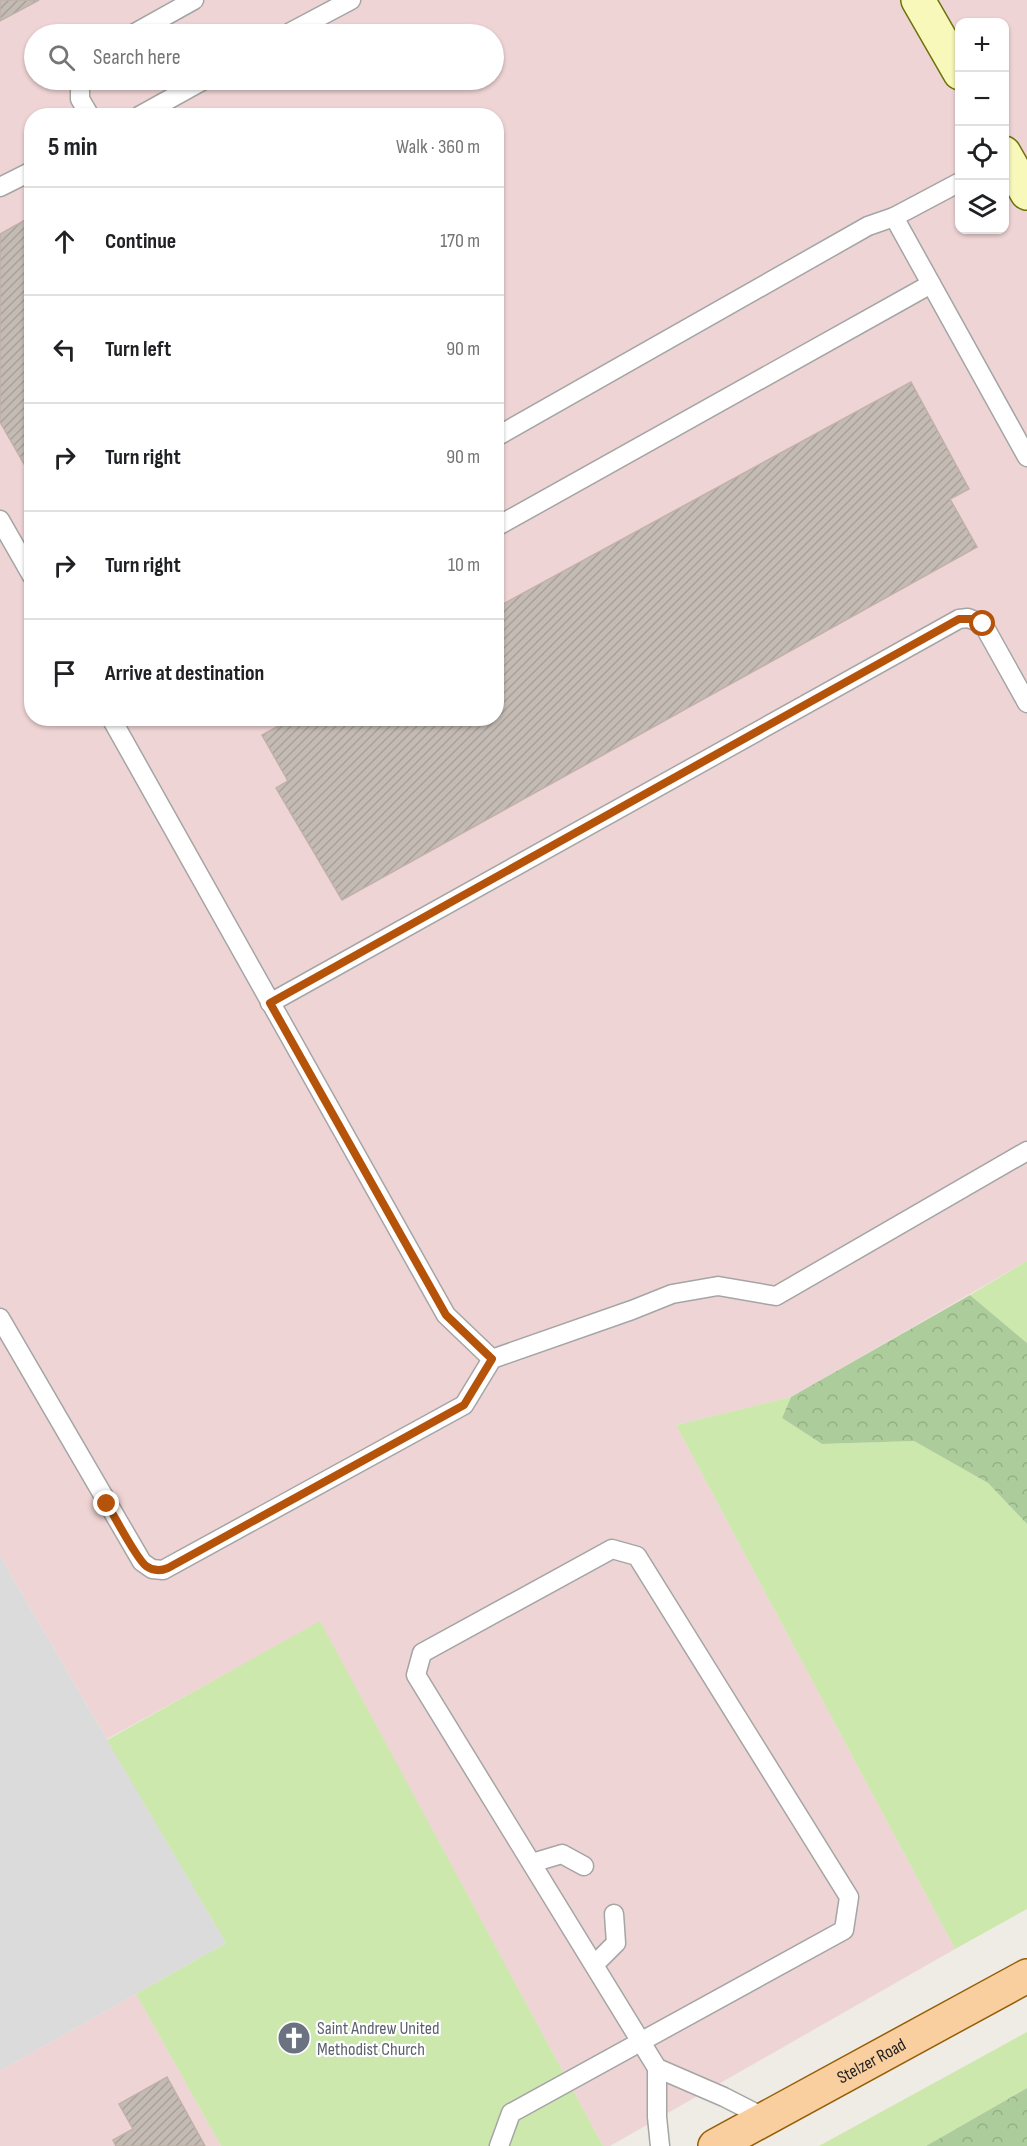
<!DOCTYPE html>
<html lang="en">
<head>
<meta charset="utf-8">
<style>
	:root { --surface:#fff; --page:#f2f2f2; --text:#202124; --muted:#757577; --line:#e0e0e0 }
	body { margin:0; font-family:"Sofia Sans Condensed",sans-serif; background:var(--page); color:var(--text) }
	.controls { position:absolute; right:18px; top:18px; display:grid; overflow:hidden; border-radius:12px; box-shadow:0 2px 4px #0004 }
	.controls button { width:54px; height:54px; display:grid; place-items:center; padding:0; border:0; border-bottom:2px solid var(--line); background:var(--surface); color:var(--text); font:30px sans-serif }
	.stop { position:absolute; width:18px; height:18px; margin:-14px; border:4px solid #b45309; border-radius:50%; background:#fff }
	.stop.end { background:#b45309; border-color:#fff; box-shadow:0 2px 6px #0008 }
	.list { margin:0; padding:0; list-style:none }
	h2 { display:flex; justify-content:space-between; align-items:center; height:78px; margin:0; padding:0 24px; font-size:26px }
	h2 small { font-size:20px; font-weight:400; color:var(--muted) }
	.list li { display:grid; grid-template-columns:39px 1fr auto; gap:18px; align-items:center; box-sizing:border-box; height:108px; padding:0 24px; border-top:2px solid var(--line) }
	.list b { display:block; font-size:22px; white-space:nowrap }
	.list em { font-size:20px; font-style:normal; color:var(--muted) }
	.icon { flex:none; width:33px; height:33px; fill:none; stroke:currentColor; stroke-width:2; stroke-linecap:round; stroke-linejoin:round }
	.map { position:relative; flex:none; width:1027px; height:2146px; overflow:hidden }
	.search { position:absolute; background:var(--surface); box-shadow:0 2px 4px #0004; left:24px; top:24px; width:480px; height:66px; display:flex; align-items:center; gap:15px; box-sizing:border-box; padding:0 21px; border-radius:33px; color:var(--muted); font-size:22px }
	.panel { position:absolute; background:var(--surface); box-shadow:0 2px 4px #0004; left:24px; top:108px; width:480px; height:618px; border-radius:24px }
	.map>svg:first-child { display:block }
	.residential { fill:#dcdbdb }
	.commercial { fill:#efd4d5; fill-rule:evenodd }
	.grass { fill:#cce8ac }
	.forest { fill:url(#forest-crowns) }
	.building { fill:url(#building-hatch); stroke:#c0b1a8; stroke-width:1.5 }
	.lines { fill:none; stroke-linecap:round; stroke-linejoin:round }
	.lane-casing { stroke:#a5a5a5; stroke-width:21 }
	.secondary-casing { stroke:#6c7308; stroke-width:36 }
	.primary-casing { stroke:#955e04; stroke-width:36 }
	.lane { stroke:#fff; stroke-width:18 }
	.secondary { stroke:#f7f8ba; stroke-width:33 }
	.primary { stroke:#f9cfa0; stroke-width:33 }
	.route { stroke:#b45309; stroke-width:8 }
	.labels { text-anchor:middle; stroke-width:4.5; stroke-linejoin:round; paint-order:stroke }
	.worship-label { font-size:18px; fill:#5b616d; stroke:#fff; text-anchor:start }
	.street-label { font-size:18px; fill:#1e1e1e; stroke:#fff }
</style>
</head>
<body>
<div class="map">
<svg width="1027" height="2146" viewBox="0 0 1027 2146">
	<defs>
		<pattern id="forest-crowns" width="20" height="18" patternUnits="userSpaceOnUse" patternTransform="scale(1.5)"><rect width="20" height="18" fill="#accd9b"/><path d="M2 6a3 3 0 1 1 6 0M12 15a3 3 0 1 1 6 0" fill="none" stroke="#94b085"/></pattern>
		<pattern id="building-hatch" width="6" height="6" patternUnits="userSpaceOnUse" patternTransform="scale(1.5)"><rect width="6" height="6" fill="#c4bbb4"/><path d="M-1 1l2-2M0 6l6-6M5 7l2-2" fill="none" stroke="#a8a09a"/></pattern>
	</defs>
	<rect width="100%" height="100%" fill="#efebe5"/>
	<path class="residential" d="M 0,1556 L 226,1943 L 0,2071 Z"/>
	<g class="commercial">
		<path d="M 0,0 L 1027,0 L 1027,1261 L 791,1397 L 676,1425 L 955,1949 L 610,2146 L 603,2146 L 320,1622 L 107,1739 L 0,1556 ZM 960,22 L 1004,22 L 1004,230 L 960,230 ZM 34,34 L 494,34 L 494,80 L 34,80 ZM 32,116 L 496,116 L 496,718 L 32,718 Z"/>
		<path d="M 136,1994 L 221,2146 L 0,2146 L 0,2071 Z"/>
	</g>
	<g class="grass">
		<path d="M 1027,1261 L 1027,1343 L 970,1295 Z"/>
		<path d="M 791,1397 L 782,1418 L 822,1444 L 914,1441 L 988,1483 L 1027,1524 L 1027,1909 L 955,1949 L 676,1425 Z"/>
		<path d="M 320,1621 L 603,2146 L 221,2146 L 136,1994 L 226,1943 L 107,1740 Z"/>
		<path d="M 1027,2032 L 1027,2088 L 926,2146 L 819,2146 Z"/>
	</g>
	<g class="forest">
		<path d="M 970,1295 L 1027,1343 L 1027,1524 L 988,1483 L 914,1441 L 822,1444 L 782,1418 L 791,1397 Z"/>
		<path d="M 1027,2088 L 1027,2146 L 926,2146 Z"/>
	</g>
	<g class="building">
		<path d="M 0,0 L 39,0 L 0,21 Z"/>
		<path d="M 32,216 L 32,478 L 0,422 L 0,234 Z"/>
		<path d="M 911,382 L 969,489 L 950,499 L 977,547 L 342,900 L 276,788 L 288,781 L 262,735 L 293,718 L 496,718 L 496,608 Z"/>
		<path d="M 167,2077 L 205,2146 L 116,2146 L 113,2140 L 133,2129 L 119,2104 Z"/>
	</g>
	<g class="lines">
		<g class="lane-casing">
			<g id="lane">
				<path d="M 133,34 L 194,0"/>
				<path d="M 287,34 L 351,0"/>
				<path d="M 80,80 L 80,99 L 90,116"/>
				<path d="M 139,116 L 204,80"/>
				<path d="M 960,182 L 894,217 L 1027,457"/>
				<path d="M 0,187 L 32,171"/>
				<path d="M 496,437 L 868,226 L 894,217"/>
				<path d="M 0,520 L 32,576"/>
				<path d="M 496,527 L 931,284"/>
				<path d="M 111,718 L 446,1315 L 492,1359"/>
				<path d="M 270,1003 L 959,619 L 968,618 L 983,624 L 1027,703"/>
				<path d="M 0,1318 L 142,1562 L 152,1569 L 163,1570 L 464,1405 L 492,1359 L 632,1310 L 672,1294 L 718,1286 L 776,1296 L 1027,1151"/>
				<path d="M 532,1863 L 562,1854 L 584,1866"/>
				<path d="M 595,1964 L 616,1943 L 614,1914"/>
				<path d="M 657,2068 L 724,2097 L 767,2119"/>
				<path d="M 499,2146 L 511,2113 L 844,1930 L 849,1897 L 637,1556 L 612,1549 L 422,1653 L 416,1675 L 657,2068 L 657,2117 L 660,2146"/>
			</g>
		</g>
		<g class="secondary-casing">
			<g id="secondary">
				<path d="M 918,0 L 960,73"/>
				<path d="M 1004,153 L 1027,193"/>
			</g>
		</g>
		<g class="primary-casing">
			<g id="primary">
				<path id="s1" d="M 715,2146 L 1027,1976"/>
			</g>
		</g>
		<use href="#lane" class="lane"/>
		<use href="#secondary" class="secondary"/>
		<use href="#primary" class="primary"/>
	</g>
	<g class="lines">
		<path class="route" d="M 107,1504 C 115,1517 136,1558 146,1566 C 153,1571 161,1571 168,1568 L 464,1405 L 492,1359 L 446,1315 L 270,1003 L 959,619 L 974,619 L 983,624"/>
	</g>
	<defs>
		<g id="church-disc" transform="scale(1.725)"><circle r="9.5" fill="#6b7280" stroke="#fff"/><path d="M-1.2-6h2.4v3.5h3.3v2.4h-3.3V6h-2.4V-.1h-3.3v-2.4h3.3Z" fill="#fff"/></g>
	</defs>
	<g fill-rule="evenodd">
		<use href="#church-disc" x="294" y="2038"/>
	</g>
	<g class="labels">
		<g class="worship-label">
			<text x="317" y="2034">Saint Andrew United<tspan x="317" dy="21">Methodist Church</tspan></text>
		</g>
		<g class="street-label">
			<text dy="6" stroke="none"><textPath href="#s1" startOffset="178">Stelzer Road</textPath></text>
		</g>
	</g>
</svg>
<div class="controls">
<button>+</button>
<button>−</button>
<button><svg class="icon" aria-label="locate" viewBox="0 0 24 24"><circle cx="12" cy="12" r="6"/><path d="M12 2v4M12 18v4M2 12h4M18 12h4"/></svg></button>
<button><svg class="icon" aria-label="layers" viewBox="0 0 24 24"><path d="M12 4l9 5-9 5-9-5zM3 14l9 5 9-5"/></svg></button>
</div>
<div class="stop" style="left:983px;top:624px"></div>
<div class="stop end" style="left:107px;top:1504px"></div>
<div class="search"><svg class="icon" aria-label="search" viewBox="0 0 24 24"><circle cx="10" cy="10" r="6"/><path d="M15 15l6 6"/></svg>Search here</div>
<section class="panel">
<h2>5 min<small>Walk · 360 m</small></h2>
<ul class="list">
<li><svg class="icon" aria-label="ahead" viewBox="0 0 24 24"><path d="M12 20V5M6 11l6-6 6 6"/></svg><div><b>Continue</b></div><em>170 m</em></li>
<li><svg class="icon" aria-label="left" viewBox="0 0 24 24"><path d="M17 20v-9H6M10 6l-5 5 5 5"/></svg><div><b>Turn left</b></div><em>90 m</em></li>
<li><svg class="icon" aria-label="right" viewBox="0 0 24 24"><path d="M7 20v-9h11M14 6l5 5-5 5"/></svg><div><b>Turn right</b></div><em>90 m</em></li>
<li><svg class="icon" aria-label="right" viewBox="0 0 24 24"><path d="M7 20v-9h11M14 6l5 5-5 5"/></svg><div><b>Turn right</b></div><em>10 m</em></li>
<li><svg class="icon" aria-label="arrive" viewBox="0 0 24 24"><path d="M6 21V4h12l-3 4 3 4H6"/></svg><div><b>Arrive at destination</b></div></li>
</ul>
</section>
</div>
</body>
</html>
